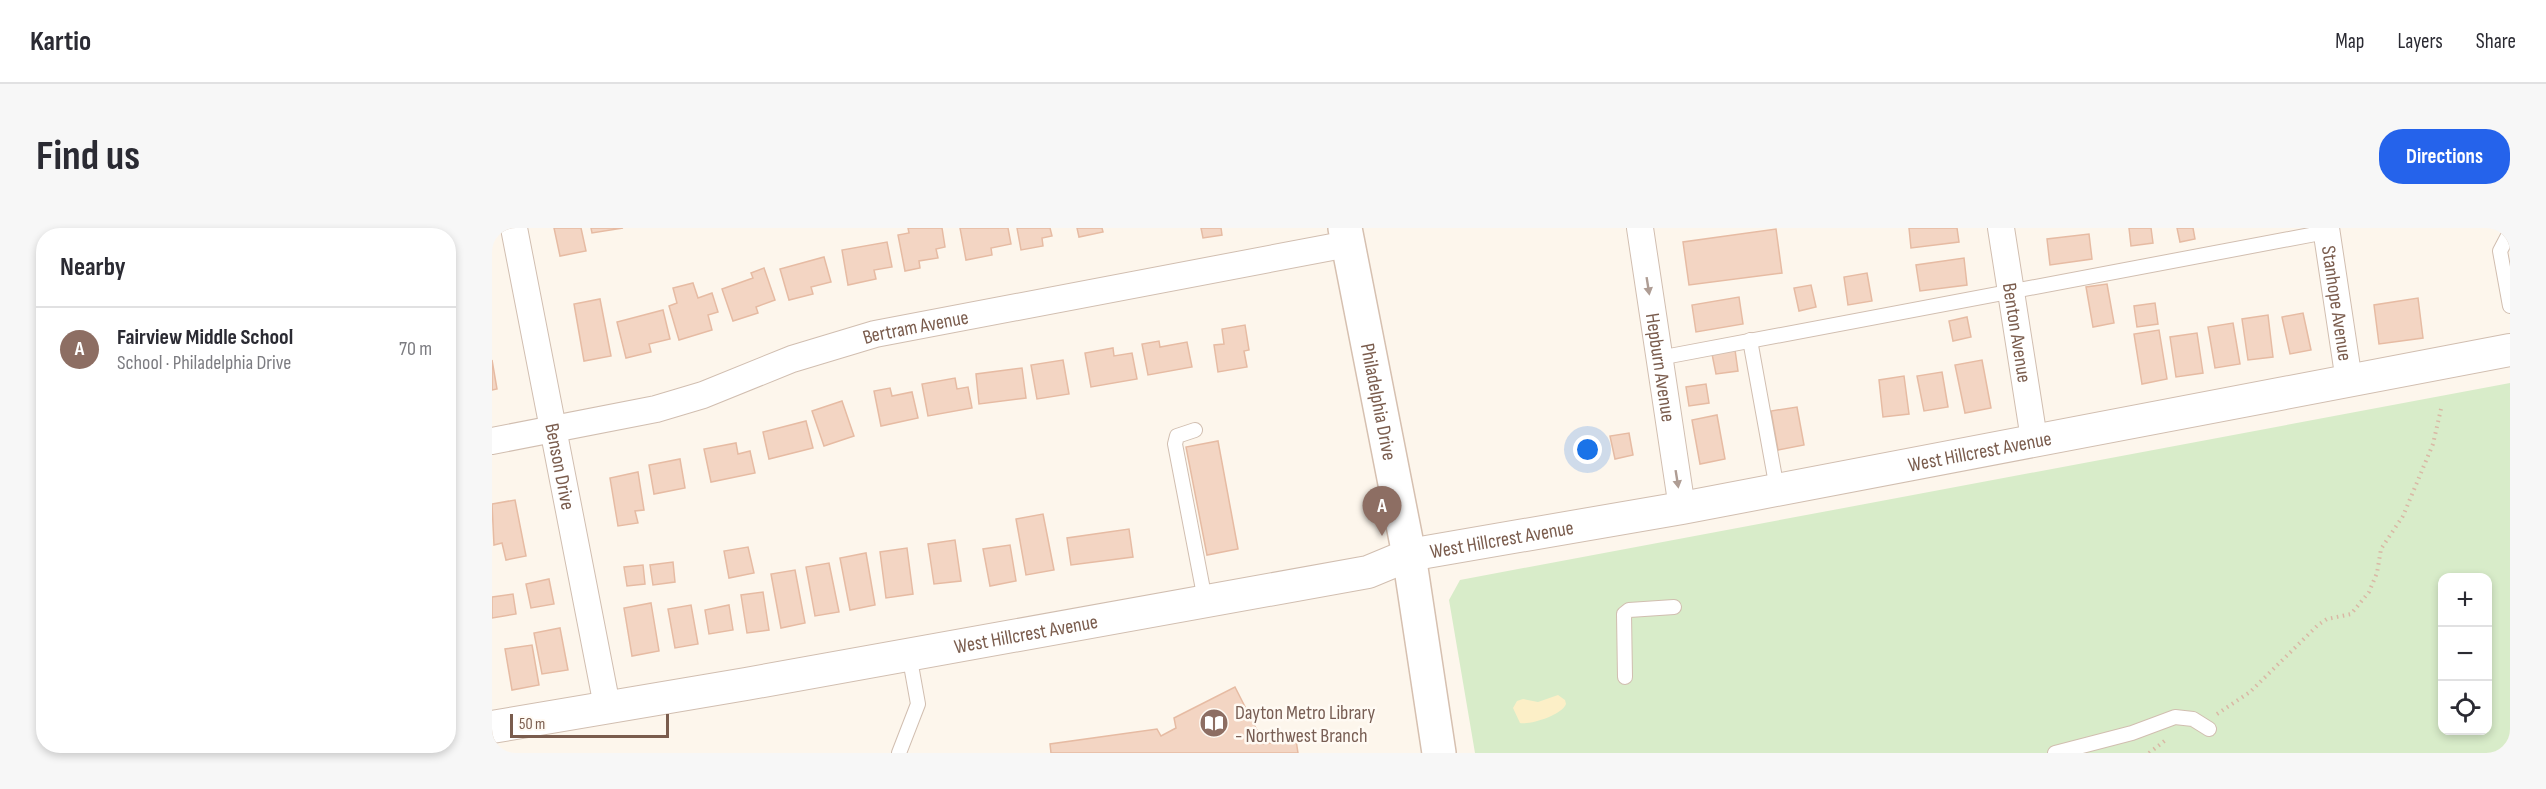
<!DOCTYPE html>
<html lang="en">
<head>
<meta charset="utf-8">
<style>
	:root { --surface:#fff; --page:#f7f7f7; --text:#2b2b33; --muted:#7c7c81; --line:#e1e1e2; --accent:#2563eb }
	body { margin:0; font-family:"Sofia Sans Condensed",sans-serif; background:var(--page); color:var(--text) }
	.controls { position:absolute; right:18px; bottom:18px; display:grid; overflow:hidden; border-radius:12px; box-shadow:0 3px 9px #0003 }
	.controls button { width:54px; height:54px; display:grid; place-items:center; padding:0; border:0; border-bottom:2px solid var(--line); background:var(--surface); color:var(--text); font:30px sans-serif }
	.scale { position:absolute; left:18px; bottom:15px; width:159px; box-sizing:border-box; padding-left:6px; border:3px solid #7a5c4d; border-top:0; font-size:16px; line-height:21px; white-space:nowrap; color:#7a5c4d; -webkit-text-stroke:4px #fffaf3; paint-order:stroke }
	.you { position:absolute; left:1096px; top:222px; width:21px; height:21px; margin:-15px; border:4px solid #fff; border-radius:50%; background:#1a73e8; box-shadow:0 0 0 9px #1a73e833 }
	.badge { display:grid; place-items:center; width:39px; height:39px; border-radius:50%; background:var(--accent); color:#fff; font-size:20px; font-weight:700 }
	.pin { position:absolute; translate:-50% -50px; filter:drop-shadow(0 2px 3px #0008) }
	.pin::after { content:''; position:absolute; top:32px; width:21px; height:18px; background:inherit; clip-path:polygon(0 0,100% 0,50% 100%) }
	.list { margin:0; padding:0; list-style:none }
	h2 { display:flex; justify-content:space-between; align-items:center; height:78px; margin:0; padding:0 24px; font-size:26px }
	h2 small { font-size:20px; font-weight:400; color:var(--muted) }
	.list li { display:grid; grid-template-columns:39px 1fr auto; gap:18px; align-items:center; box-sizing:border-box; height:84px; padding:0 24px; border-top:2px solid var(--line) }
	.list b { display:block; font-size:22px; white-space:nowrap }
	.list p { margin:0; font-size:20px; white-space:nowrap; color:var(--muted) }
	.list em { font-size:20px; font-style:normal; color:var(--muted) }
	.icon { flex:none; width:33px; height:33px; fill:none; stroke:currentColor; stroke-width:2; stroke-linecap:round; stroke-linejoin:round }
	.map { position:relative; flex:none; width:2018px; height:525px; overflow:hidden; border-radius:24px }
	header { display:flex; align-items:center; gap:36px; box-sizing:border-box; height:84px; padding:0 30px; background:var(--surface); border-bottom:2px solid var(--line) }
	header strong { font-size:28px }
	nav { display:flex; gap:33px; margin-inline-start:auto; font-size:21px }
	.intro { display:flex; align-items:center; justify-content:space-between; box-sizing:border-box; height:144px; padding:0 36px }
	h1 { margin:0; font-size:42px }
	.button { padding:15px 27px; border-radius:24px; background:var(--accent); color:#fff; font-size:21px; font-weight:700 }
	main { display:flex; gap:36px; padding:0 36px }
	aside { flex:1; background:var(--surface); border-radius:24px; box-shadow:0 3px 9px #0003 }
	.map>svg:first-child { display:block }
	.green { fill:#d8ecc9; fill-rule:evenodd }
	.sand { fill:#fcefc7 }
	.building { fill:#f3d5c3; stroke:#e6bba3; stroke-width:1.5 }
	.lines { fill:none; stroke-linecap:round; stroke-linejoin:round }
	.service-casing { stroke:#d1beb0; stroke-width:16 }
	.minor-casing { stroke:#d1beb0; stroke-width:28 }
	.tertiary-casing { stroke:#d1beb0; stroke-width:34 }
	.secondary-casing { stroke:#d6c0b0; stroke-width:36 }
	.path { stroke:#d9b8a5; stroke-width:4; stroke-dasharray:1.5 4.5; stroke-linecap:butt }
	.service { stroke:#fff; stroke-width:14 }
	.minor { stroke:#fff; stroke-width:26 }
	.tertiary { stroke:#fff; stroke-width:32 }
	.secondary { stroke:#fff; stroke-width:33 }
	.oneway { fill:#af9d94 }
	.labels { text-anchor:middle; stroke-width:5; stroke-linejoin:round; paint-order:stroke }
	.street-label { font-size:20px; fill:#7a5c4d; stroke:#fffaf3 }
	.education-label { font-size:20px; fill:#785e54; stroke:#fffaf3; text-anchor:start }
</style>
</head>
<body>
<header>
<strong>Kartio</strong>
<nav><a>Map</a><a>Layers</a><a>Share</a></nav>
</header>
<div class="intro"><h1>Find us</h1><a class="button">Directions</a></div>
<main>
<aside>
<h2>Nearby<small></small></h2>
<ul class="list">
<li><span class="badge" style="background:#8d6e63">A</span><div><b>Fairview Middle School</b><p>School · Philadelphia Drive</p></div><em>70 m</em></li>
</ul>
</aside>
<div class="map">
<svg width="2018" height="525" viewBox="0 0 2018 525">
	<rect width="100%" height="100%" fill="#fdf6ec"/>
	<path class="green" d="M 2018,155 L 2018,525 L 983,525 L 957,372 L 968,352 ZM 1950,350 L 1996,350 L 1996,502 L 1950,502 Z"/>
	<path class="sand" d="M 1066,467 L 1073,472 L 1074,476 C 1070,487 1039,497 1028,495 L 1021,480 L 1025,473 L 1031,471 L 1046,474 Z"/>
	<g class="building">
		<path d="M 62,0 L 89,0 L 94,23 L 68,28 Z"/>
		<path d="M 99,0 L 131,0 L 100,5 Z"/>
		<path d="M 416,0 L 450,0 L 453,19 L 444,21 L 446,30 L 427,33 L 428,40 L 413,43 L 406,7 L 417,5 Z"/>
		<path d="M 468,0 L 516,0 L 519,16 L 499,20 L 500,27 L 474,32 Z"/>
		<path d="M 525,0 L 558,0 L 560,8 L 550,10 L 551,18 L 529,22 Z"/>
		<path d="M 585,0 L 610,0 L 611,4 L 587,9 Z"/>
		<path d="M 709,0 L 729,0 L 730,7 L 711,10 Z"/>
		<path d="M 1417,0 L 1465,0 L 1467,14 L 1419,20 Z"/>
		<path d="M 1637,0 L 1659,0 L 1661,15 L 1639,18 Z"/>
		<path d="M 1685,0 L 1701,0 L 1703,11 L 1688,14 Z"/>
		<path d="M 1284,1 L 1290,45 L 1197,57 L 1191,14 Z"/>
		<path d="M 1597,6 L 1600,31 L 1558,37 L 1555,11 Z"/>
		<path d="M 395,14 L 400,39 L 382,42 L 384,51 L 356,57 L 350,22 Z"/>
		<path d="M 332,29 L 339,54 L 319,59 L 321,66 L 297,72 L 288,41 Z"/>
		<path d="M 1472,30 L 1475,57 L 1428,63 L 1424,37 Z"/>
		<path d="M 272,40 L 283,72 L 264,79 L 266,85 L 241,93 L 230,61 L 261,50 L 259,45 Z"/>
		<path d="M 1375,45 L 1380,73 L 1356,77 L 1352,49 Z"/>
		<path d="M 201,55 L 206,70 L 220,65 L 226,84 L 216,87 L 220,102 L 187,112 L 177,78 L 185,75 L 181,60 Z"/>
		<path d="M 1615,56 L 1622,95 L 1601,99 L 1594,59 Z"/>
		<path d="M 1319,57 L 1324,79 L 1307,83 L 1302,60 Z"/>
		<path d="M 1247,69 L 1251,96 L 1204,104 L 1200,77 Z"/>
		<path d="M 1926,70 L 1931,110 L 1887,116 L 1882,77 Z"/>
		<path d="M 108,71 L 119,128 L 92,133 L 82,76 Z"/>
		<path d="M 1663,75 L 1666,96 L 1645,99 L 1642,78 Z"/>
		<path d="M 171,82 L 178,111 L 157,116 L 159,124 L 134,130 L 125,94 Z"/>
		<path d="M 1811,85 L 1819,122 L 1798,126 L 1790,89 Z"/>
		<path d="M 1776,87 L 1781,129 L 1756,132 L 1750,91 Z"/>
		<path d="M 1475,89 L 1479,109 L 1461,113 L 1457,93 Z"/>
		<path d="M 1741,95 L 1748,136 L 1723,140 L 1716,99 Z"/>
		<path d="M 753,97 L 757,122 L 752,123 L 755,139 L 726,144 L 722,117 L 732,116 L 730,101 Z"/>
		<path d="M 1667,102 L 1675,151 L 1650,156 L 1642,106 Z"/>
		<path d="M 1705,105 L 1711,145 L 1684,149 L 1678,109 Z"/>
		<path d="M 667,113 L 668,119 L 695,114 L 700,139 L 656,147 L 650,116 Z"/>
		<path d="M 621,120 L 622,128 L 640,125 L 645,151 L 599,159 L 593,125 Z"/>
		<path d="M 1243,122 L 1246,143 L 1224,146 L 1220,126 Z"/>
		<path d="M 0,132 L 5,161 L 0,162 Z"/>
		<path d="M 571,132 L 577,166 L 545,171 L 539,137 Z"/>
		<path d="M 1490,132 L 1499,180 L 1473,185 L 1463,137 Z"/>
		<path d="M 530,140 L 534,170 L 487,176 L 484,146 Z"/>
		<path d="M 1450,144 L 1456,179 L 1432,183 L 1425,148 Z"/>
		<path d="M 1412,148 L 1417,186 L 1391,189 L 1387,152 Z"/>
		<path d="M 463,150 L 465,161 L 476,159 L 480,180 L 436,188 L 430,156 Z"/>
		<path d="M 1214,156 L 1217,175 L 1197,178 L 1194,159 Z"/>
		<path d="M 398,160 L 400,168 L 420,164 L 426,190 L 389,198 L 382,163 Z"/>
		<path d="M 350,173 L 362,208 L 332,218 L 320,183 Z"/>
		<path d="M 1305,179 L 1312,217 L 1286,222 L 1279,183 Z"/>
		<path d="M 1225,187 L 1233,231 L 1208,236 L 1200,192 Z"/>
		<path d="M 314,193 L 321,220 L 277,231 L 271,204 Z"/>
		<path d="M 1137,205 L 1141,227 L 1123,231 L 1118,208 Z"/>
		<path d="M 726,213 L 746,321 L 715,327 L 694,219 Z"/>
		<path d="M 244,215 L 246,226 L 258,223 L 263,245 L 219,254 L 212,221 Z"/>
		<path d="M 188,231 L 193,260 L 162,266 L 157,237 Z"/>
		<path d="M 146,244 L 152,282 L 143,283 L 146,295 L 126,298 L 118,250 Z"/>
		<path d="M 23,272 L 34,328 L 14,332 L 10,315 L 2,317 L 0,276 Z"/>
		<path d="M 551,286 L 562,342 L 534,347 L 524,291 Z"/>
		<path d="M 637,301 L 641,329 L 579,337 L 575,310 Z"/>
		<path d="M 463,312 L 469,353 L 442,356 L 436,316 Z"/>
		<path d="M 518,317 L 524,353 L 498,358 L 491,321 Z"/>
		<path d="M 256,319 L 262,345 L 237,350 L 232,323 Z"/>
		<path d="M 415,320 L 421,366 L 394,370 L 388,324 Z"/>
		<path d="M 374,325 L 383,377 L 358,382 L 348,330 Z"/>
		<path d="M 181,334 L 183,354 L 161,357 L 158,337 Z"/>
		<path d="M 337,335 L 347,384 L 323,388 L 314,339 Z"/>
		<path d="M 151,337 L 153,356 L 135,358 L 132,339 Z"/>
		<path d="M 303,342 L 313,395 L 289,400 L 279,346 Z"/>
		<path d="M 57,351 L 62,376 L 39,380 L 34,356 Z"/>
		<path d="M 271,364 L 277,402 L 255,405 L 249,367 Z"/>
		<path d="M 21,366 L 24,386 L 0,390 L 0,369 Z"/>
		<path d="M 159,375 L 167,423 L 140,428 L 132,380 Z"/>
		<path d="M 199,377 L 206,416 L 183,420 L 176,381 Z"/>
		<path d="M 237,377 L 241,402 L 217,406 L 213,382 Z"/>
		<path d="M 68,400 L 76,442 L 50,446 L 42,405 Z"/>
		<path d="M 40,417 L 47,457 L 20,462 L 13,421 Z"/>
		<path d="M 743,459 L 772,516 L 804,512 L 806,525 L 559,525 L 558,516 L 665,501 L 669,508 L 684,500 L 682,490 Z"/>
	</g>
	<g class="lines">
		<g class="service-casing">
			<g id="service">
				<path d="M 2018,4 L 2008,23 L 2018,78"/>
				<path d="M 1258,112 L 1285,261"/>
				<path d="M 1167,130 L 1834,4"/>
				<path d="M 703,202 L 685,208 L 683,216 L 713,372"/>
				<path d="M 1133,449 L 1132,386 L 1137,382 L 1182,379"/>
				<path d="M 407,525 L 426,476 L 417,426"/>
				<path d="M 1563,525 L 1640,505 L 1683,489 L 1701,491 L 1717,501"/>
			</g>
		</g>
		<g class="minor-casing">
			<g id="minor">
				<path id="s1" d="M 22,0 L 115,478"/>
				<path id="s2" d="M 1148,0 L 1190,280"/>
				<path id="s3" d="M 1509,0 L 1542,211"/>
				<path id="s4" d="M 1834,0 L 1857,153"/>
				<path id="s5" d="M 0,213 L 164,181 L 211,167 L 300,131 L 383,106 L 856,16"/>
			</g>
		</g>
		<g class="tertiary-casing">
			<g id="tertiary">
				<path id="s6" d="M 0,499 L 254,456 L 876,344 L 917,327 L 1190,280 L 2018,122"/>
			</g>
		</g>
		<g class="secondary-casing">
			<g id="secondary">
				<path id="s7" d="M 853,0 L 917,327 L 947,525"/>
			</g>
		</g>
		<g class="path">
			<path d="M 1725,486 L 1758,464 L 1826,397 L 1835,391 L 1859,386 L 1877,364 L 1885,345 L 1889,321 L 1911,288 L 1941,216 L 1949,181"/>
			<path d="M 1657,525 L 1675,511"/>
		</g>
		<use href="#service" class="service"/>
		<use href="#minor" class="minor"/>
		<use href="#tertiary" class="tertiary"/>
		<use href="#secondary" class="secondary"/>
	</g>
	<defs><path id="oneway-solid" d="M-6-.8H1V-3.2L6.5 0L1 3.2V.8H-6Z" transform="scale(1.5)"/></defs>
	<g class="oneway">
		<use href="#oneway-solid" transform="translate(1156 58) rotate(81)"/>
		<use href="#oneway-solid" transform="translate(1185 251) rotate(81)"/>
	</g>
	<defs>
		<g id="library-disc" transform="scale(1.5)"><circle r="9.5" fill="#8d6e63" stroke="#fffaf3"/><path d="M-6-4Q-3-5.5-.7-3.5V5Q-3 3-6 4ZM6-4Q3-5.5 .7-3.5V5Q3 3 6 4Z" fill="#fff"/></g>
	</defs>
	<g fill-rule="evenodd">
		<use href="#library-disc" x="722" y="495"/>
	</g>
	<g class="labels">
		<g class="street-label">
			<text dy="7" stroke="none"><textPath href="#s4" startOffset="76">Stanhope Avenue</textPath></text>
			<text dy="7" stroke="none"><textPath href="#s5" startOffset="440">Bertram Avenue</textPath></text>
			<text dy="7" stroke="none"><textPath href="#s3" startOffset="106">Benton Avenue</textPath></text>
			<text dy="7" stroke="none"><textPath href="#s2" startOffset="141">Hepburn Avenue</textPath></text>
			<text dy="7" stroke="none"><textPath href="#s7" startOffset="177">Philadelphia Drive</textPath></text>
			<text dy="7" stroke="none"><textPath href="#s6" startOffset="1514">West Hillcrest Avenue</textPath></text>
			<text dy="7" stroke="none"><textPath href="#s1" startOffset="243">Benson Drive</textPath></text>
			<text dy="7" stroke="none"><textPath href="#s6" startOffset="1028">West Hillcrest Avenue</textPath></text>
			<text dy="7" stroke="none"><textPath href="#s6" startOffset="542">West Hillcrest Avenue</textPath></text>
		</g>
		<g class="education-label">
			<text x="743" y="491">Dayton Metro Library<tspan x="743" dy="23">- Northwest Branch</tspan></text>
		</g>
	</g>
</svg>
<div class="controls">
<button>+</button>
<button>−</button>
<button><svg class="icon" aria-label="locate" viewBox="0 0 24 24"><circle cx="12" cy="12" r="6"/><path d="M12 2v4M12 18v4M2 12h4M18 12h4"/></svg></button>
</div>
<div class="scale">50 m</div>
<div class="you"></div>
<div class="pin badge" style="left:890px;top:308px;background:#8d6e63">A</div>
</div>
</main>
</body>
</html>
